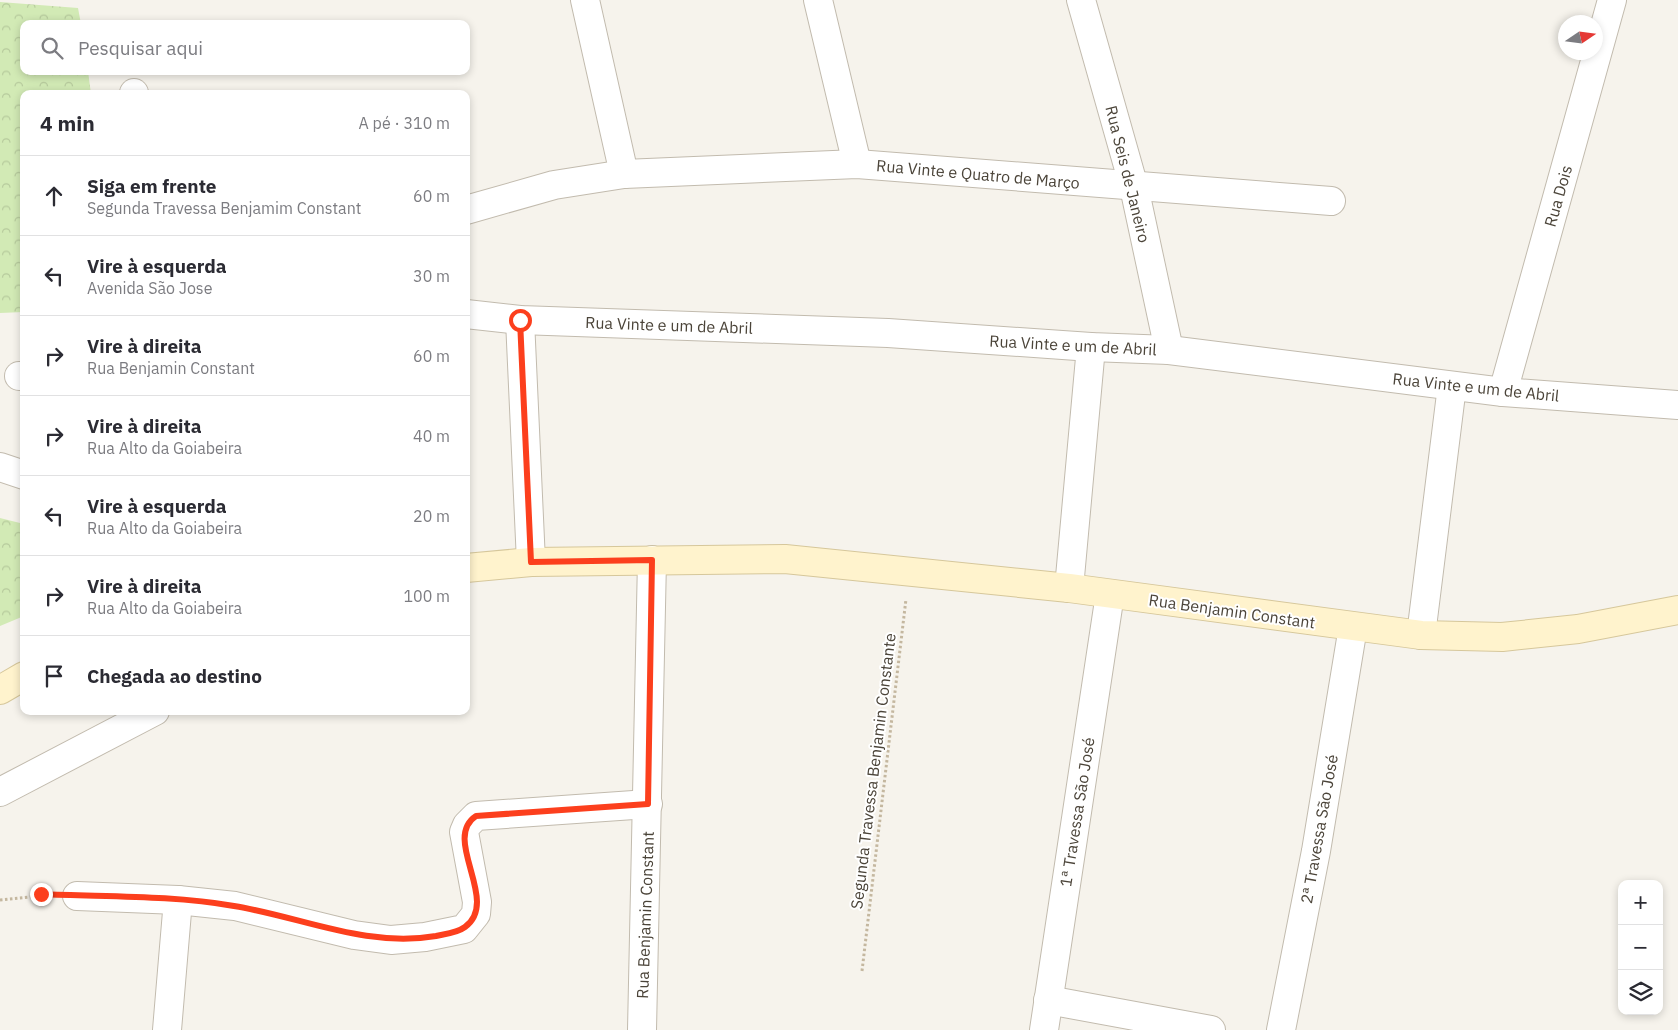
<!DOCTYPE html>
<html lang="pt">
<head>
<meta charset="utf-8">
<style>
	:root { --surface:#fff; --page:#f7f7f7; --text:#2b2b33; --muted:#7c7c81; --line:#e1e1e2 }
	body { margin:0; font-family:"IBM Plex Sans",sans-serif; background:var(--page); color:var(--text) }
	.controls { position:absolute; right:15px; bottom:15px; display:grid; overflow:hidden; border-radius:10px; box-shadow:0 2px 8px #0003 }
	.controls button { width:45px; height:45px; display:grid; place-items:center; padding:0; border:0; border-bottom:1px solid var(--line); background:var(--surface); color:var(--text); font:25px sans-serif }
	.compass { position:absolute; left:1558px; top:15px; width:45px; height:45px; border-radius:50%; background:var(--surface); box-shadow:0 2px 8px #0003; rotate:77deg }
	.stop { position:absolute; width:15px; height:15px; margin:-11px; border:4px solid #fc3f1d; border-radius:50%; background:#fff }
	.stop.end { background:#fc3f1d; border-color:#fff; box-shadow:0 1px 5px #0008 }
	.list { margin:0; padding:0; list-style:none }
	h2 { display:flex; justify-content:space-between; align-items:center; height:65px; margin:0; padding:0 20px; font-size:21px }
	h2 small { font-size:16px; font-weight:400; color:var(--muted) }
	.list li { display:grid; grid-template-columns:32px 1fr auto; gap:15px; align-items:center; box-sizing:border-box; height:80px; padding:0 20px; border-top:1px solid var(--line) }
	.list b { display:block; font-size:19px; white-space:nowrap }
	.list p { margin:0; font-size:16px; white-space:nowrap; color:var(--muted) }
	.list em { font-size:16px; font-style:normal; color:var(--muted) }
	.icon { flex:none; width:28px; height:28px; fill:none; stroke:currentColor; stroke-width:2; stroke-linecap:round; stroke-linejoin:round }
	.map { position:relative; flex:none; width:1678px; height:1030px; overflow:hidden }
	.search { position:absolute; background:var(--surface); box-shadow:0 2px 8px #0003; left:20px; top:20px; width:450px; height:55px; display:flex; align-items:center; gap:12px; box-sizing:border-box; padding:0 18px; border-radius:10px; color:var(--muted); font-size:19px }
	.panel { position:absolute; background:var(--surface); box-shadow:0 2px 8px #0003; left:20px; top:90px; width:450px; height:625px; border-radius:10px }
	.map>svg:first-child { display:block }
	.forest { fill:url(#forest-crowns) }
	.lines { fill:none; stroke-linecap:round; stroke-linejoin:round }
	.street-casing { stroke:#c2bbae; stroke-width:30 }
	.secondary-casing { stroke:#d6c79b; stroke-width:30 }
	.path { stroke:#c4b79f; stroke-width:3; stroke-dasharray:2.5 2.5; stroke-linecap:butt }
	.street { stroke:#fff; stroke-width:28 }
	.secondary { stroke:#fff3cd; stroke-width:28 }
	.route { stroke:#fc3f1d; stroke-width:6 }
	.labels { text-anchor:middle; stroke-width:4; stroke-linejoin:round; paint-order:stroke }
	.street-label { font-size:16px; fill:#4b4439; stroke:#fff }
</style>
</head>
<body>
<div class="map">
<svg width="1678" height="1030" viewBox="0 0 1678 1030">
	<defs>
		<pattern id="forest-crowns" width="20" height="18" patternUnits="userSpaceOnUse" patternTransform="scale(1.25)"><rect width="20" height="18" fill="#d2eab5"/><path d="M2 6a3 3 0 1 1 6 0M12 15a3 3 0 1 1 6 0" fill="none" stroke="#b6ca9c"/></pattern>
	</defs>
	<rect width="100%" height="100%" fill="#f6f3ec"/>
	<g class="forest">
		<path d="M 0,2 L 78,8 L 81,24 L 24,24 L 24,71 L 88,71 L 91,94 L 24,94 L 24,312 L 0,313 Z"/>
		<path d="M 0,518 L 24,524 L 24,616 L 0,626 Z"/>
	</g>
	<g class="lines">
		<g class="street-casing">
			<g id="street">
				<path d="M 585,0 L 624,174"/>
				<path d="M 818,0 L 857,164"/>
				<path d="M 1081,0 L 1134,187 L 1169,350"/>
				<path d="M 134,93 L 134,94"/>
				<path d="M 466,210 L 554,185 L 624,174 L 857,164 L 1331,201"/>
				<path d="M 466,314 L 520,320 L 888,333 L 1091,347 L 1169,350 L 1503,392 L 1678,405"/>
				<path d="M 520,320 L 531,562"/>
				<path d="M 19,376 L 24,376"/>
				<path d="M 1503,392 L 1612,0"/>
				<path d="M 0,467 L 24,475"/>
				<path d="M 1069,588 L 1091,347"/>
				<path d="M 1421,635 L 1452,386"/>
				<path d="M 0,792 L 155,711"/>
				<path d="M 77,896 L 178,900 L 235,906 L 354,935 L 391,940 L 425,937 L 464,929 L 476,914 L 477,902 L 464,832 L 467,825 L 476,816 L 648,804"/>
				<path d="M 1048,1000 L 1211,1030"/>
				<path d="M 167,1030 L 178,900"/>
				<path d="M 642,1030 L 652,560"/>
				<path d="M 1044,1030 L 1110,594"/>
				<path d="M 1281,1030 L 1316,851 L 1353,627"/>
			</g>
		</g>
		<g class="secondary-casing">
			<g id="secondary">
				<path d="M 466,568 L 531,562 L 785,559 L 1069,588 L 1421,635 L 1502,637 L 1578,629 L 1678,610"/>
				<path d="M 0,690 L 24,676"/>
			</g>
		</g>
		<g class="path">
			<path d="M 0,900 L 49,895"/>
			<path d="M 862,971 L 906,599"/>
		</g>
		<use href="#street" class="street"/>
		<use href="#secondary" class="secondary"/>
	</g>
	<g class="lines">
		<path class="route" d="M 41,894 C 105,897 171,895 234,906 C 302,917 366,948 436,936 C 445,934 457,933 465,927 C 501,901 441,839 476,816 L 648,804 L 652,560 L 531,562 L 520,320"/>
	</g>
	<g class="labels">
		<g class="street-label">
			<text transform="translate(978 174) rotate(5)" y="6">Rua Vinte e Quatro de Março</text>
			<text transform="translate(1128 174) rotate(76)" y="6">Rua Seis de Janeiro</text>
			<text transform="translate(1558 196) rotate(-74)" y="6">Rua Dois</text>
			<text transform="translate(669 325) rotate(2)" y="6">Rua Vinte e um de Abril</text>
			<text transform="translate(1073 345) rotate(3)" y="6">Rua Vinte e um de Abril</text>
			<text transform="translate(1476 387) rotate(6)" y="6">Rua Vinte e um de Abril</text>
			<text transform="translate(1232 611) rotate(8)" y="6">Rua Benjamin Constant</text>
			<text transform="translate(873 771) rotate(-83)" y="6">Segunda Travessa Benjamin Constante</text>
			<text transform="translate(1077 812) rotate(-81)" y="6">1ª Travessa São José</text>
			<text transform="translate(1319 829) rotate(-80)" y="6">2ª Travessa São José</text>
			<text transform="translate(645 915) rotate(-88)" y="6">Rua Benjamin Constant</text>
		</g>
	</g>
</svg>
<div class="controls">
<button>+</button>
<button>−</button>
<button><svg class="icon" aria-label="layers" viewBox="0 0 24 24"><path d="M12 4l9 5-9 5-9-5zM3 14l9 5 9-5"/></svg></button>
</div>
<svg class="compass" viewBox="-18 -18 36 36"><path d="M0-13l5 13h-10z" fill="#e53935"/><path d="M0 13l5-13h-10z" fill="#7c7c81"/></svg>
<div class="stop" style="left:520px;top:320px"></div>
<div class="stop end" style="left:41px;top:894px"></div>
<div class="search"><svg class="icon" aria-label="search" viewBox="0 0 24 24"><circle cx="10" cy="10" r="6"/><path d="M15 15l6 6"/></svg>Pesquisar aqui</div>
<section class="panel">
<h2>4 min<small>A pé · 310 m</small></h2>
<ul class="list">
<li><svg class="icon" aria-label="ahead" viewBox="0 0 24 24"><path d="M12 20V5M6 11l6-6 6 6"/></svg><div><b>Siga em frente</b><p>Segunda Travessa Benjamim Constant</p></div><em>60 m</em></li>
<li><svg class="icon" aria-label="left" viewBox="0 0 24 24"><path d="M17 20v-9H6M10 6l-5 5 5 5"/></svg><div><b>Vire à esquerda</b><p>Avenida São Jose</p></div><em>30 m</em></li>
<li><svg class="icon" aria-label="right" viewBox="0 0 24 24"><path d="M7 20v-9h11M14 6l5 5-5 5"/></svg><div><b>Vire à direita</b><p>Rua Benjamin Constant</p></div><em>60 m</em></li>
<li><svg class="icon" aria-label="right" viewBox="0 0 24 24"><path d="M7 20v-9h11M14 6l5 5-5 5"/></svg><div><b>Vire à direita</b><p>Rua Alto da Goiabeira</p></div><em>40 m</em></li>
<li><svg class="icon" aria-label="left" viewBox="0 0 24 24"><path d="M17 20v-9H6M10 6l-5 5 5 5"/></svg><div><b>Vire à esquerda</b><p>Rua Alto da Goiabeira</p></div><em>20 m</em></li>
<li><svg class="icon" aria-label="right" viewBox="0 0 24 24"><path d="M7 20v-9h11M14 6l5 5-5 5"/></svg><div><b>Vire à direita</b><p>Rua Alto da Goiabeira</p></div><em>100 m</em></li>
<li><svg class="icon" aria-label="arrive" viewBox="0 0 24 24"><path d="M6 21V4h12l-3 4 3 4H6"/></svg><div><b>Chegada ao destino</b></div></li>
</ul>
</section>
</div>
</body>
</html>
